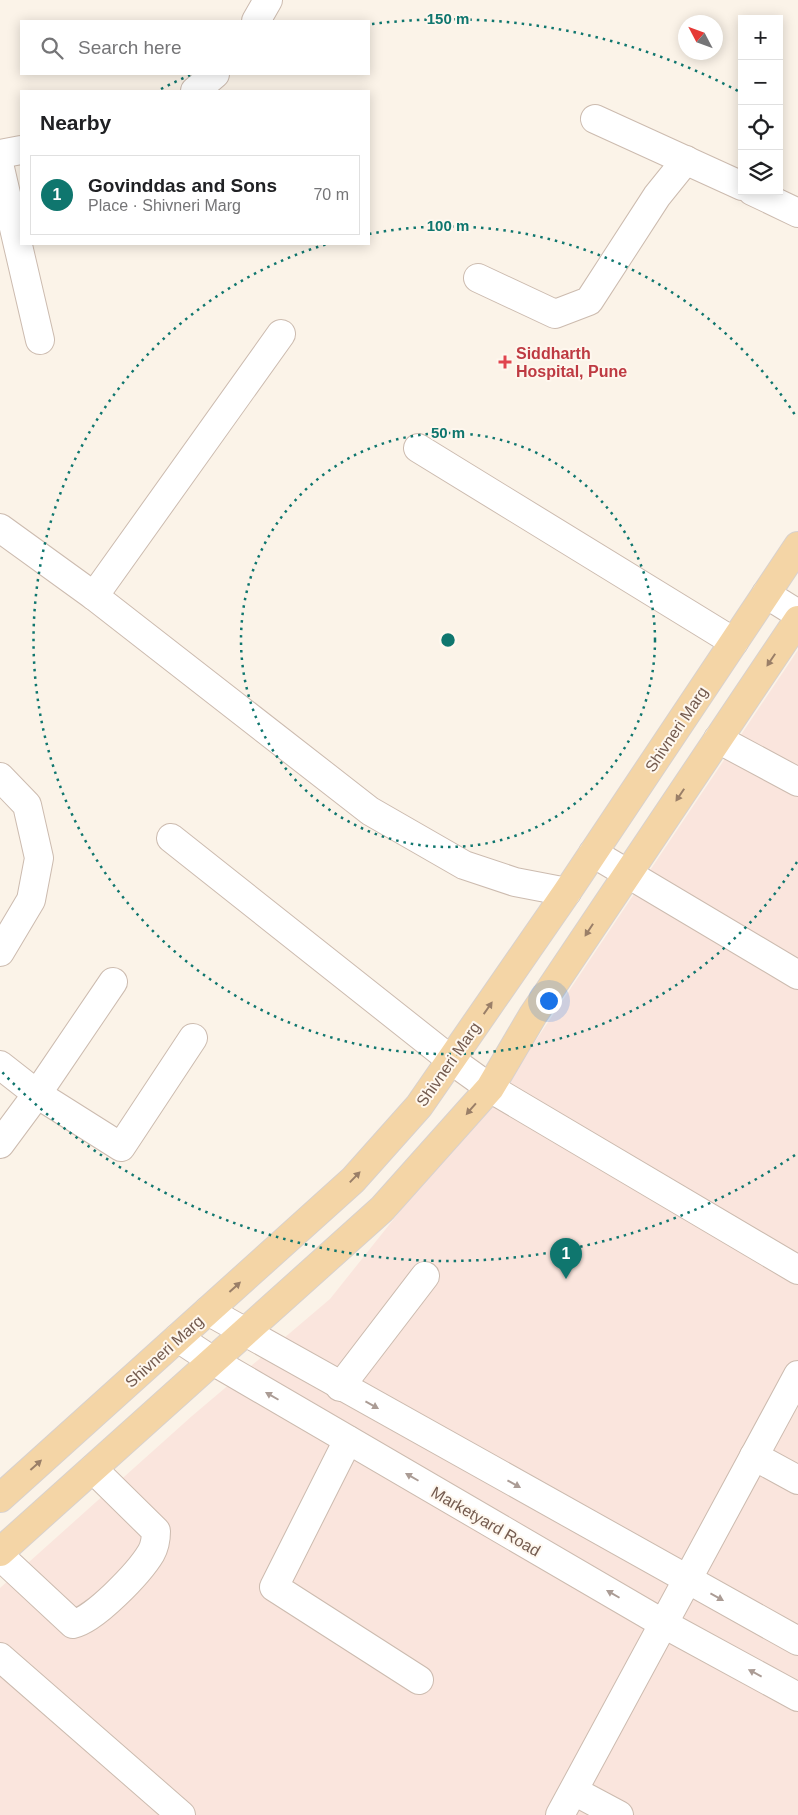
<!DOCTYPE html>
<html lang="en">
<head>
<meta charset="utf-8">
<style>
	:root { --surface:#fff; --page:#f2f2f2; --text:#202124; --muted:#757577; --line:#e0e0e0; --accent:#0f766e }
	body { margin:0; font-family:Arial,sans-serif; background:var(--page); color:var(--text) }
	.controls { position:absolute; right:15px; top:15px; display:grid; overflow:hidden; border-radius:0px; box-shadow:0 2px 12px #0003 }
	.controls button { width:45px; height:45px; display:grid; place-items:center; padding:0; border:0; border-bottom:1px solid var(--line); background:var(--surface); color:var(--text); font:25px sans-serif }
	.compass { position:absolute; left:678px; top:15px; width:45px; height:45px; border-radius:50%; background:var(--surface); box-shadow:0 2px 12px #0003; rotate:311deg }
	.you { position:absolute; left:548px; top:1000px; width:18px; height:18px; margin:-12px; border:4px solid #fff; border-radius:50%; background:#1a73e8; box-shadow:0 0 0 8px #1a73e833 }
	.badge { display:grid; place-items:center; width:32px; height:32px; border-radius:50%; background:var(--accent); color:#fff; font-size:16px; font-weight:700 }
	.pin { position:absolute; translate:-50% -41px; filter:drop-shadow(0 1px 2px #0008) }
	.pin::after { content:''; position:absolute; top:26px; width:18px; height:15px; background:inherit; clip-path:polygon(0 0,100% 0,50% 100%) }
	.list { margin:0; padding:0; list-style:none }
	h2 { display:flex; justify-content:space-between; align-items:center; height:65px; margin:0; padding:0 20px; font-size:21px }
	h2 small { font-size:16px; font-weight:400; color:var(--muted) }
	.list li { display:grid; grid-template-columns:32px 1fr auto; gap:15px; align-items:center; box-sizing:border-box; height:80px; margin:0 10px 10px; padding:0 10px; border:1px solid var(--line); border-radius:0px }
	.list b { display:block; font-size:19px; white-space:nowrap }
	.list p { margin:0; font-size:16px; white-space:nowrap; color:var(--muted) }
	.list em { font-size:16px; font-style:normal; color:var(--muted) }
	.icon { flex:none; width:28px; height:28px; fill:none; stroke:currentColor; stroke-width:2; stroke-linecap:round; stroke-linejoin:round }
	.map { position:relative; flex:none; width:798px; height:1815px; overflow:hidden }
	.search { position:absolute; background:var(--surface); box-shadow:0 2px 12px #0003; left:20px; top:20px; width:350px; height:55px; display:flex; align-items:center; gap:12px; box-sizing:border-box; padding:0 18px; border-radius:0px; color:var(--muted); font-size:19px }
	.panel { position:absolute; background:var(--surface); box-shadow:0 2px 12px #0003; left:20px; top:90px; width:350px; height:155px; border-radius:0px }
	.map>svg:first-child { display:block }
	.commercial { fill:#fae5dd }
	.lines { fill:none; stroke-linecap:round; stroke-linejoin:round }
	.minor-casing { stroke:#ccbbaf; stroke-width:30 }
	.major-casing { stroke:#d8d1cd; stroke-width:30 }
	.minor { stroke:#fff; stroke-width:28 }
	.major { stroke:#f4d5a6; stroke-width:28 }
	.oneway { fill:#9a7f68 }
	.oneway2 { fill:#ab9c95 }
	.ring { fill:none; stroke:#0f766e; stroke-width:2.5; stroke-dasharray:2.5 5 }
	.health-dot { fill:#e0444e; stroke:#fef7ee; stroke-width:2 }
	.labels { text-anchor:middle; stroke-width:4; stroke-linejoin:round; paint-order:stroke }
	.health-label { font-size:16px; font-weight:bold; fill:#be3a42; stroke:#fef7ee; text-anchor:start }
	.street-label { font-size:16px; fill:#735a4e; stroke:#fef7ee }
	.centre { fill:#0f766e; stroke:#fef7ee; stroke-width:2.5 }
	.ring-label { font-size:15px; text-anchor:middle; font-weight:bold; fill:#0f766e; stroke:#fef7ee; stroke-width:4; stroke-linejoin:round; paint-order:stroke }
</style>
</head>
<body>
<div class="map">
<svg width="798" height="1815" viewBox="0 0 798 1815">
	<rect width="100%" height="100%" fill="#fbf3e8"/>
	<path class="commercial" d="M 798,650 L 798,1815 L 0,1815 L 0,1588 L 192,1416 L 330,1299 L 534,1043 Z"/>
	<g class="lines">
		<g class="minor-casing">
			<g id="minor">
				<path d="M 256,21 L 268,0"/>
				<path d="M 195,91 L 215,74"/>
				<path d="M 595,119 L 742,186"/>
				<path d="M 0,154 L 21,150"/>
				<path d="M 0,168 L 40,340"/>
				<path d="M 752,191 L 798,213"/>
				<path d="M 478,278 L 555,314 L 589,301 L 657,196 L 686,160"/>
				<path d="M 418,448 L 734,642"/>
				<path d="M 0,528 L 94,596 L 370,811 L 464,865 L 515,882 L 567,892"/>
				<path d="M 766,594 L 798,614"/>
				<path d="M 94,596 L 281,334"/>
				<path d="M 718,739 L 798,782"/>
				<path d="M 0,777 L 27,805 L 39,858 L 31,900 L 0,952"/>
				<path d="M 171,838 L 451,1060 L 490,1088 L 798,1270"/>
				<path d="M 593,853 L 798,975"/>
				<path d="M 0,1065 L 37,1094 L 121,1147 L 193,1038"/>
				<path d="M 0,1144 L 37,1094 L 113,982"/>
				<path d="M 208,1311 L 798,1641"/>
				<path d="M 178,1338 L 213,1361 L 664,1624 L 798,1697"/>
				<path d="M 340,1387 L 425,1276"/>
				<path d="M 348,1440 L 274,1587 L 419,1680"/>
				<path d="M 754,1456 L 798,1480"/>
				<path d="M 0,1556 L 73,1624 C 94,1620 139,1573 151,1553 C 155,1546 156,1538 156,1531 L 93,1469"/>
				<path d="M 0,1657 L 181,1815"/>
				<path d="M 574,1791 L 619,1815"/>
				<path d="M 560,1815 L 798,1375"/>
			</g>
		</g>
		<g class="major-casing">
			<g id="major">
				<path d="M 0,1498 L 353,1180 L 419,1106 L 567,892 L 798,546"/>
				<path d="M 0,1552 L 382,1209 L 490,1088 L 533,1015 L 798,620"/>
			</g>
		</g>
		<use href="#minor" class="minor"/>
		<use href="#major" class="major"/>
	</g>
	<defs><path id="oneway-solid" d="M-6-.8H1V-3.2L6.5 0L1 3.2V.8H-6Z" transform="scale(1.25)"/></defs>
	<g class="oneway">
		<use href="#oneway-solid" transform="translate(771 660) rotate(124)"/>
		<use href="#oneway-solid" transform="translate(680 795) rotate(124)"/>
		<use href="#oneway-solid" transform="translate(589 930) rotate(123)"/>
		<use href="#oneway-solid" transform="translate(488 1008) rotate(-55)"/>
		<use href="#oneway-solid" transform="translate(471 1109) rotate(131)"/>
		<use href="#oneway-solid" transform="translate(355 1177) rotate(-46)"/>
		<use href="#oneway-solid" transform="translate(235 1287) rotate(-42)"/>
		<use href="#oneway-solid" transform="translate(36 1465) rotate(-42)"/>
	</g>
	<g class="oneway2">
		<use href="#oneway-solid" transform="translate(272 1396) rotate(-150)"/>
		<use href="#oneway-solid" transform="translate(372 1405) rotate(29)"/>
		<use href="#oneway-solid" transform="translate(412 1477) rotate(-150)"/>
		<use href="#oneway-solid" transform="translate(514 1484) rotate(29)"/>
		<use href="#oneway-solid" transform="translate(613 1594) rotate(-150)"/>
		<use href="#oneway-solid" transform="translate(717 1597) rotate(29)"/>
		<use href="#oneway-solid" transform="translate(755 1673) rotate(-152)"/>
	</g>
	<g class="ring">
		<circle cx="448" cy="640" r="207"/>
		<path d="M797 862A414 414 0 1 1 327 244M369 234A414 414 0 0 1 797 418"/>
		<path d="M795 1155A621 621 0 0 1 1 1071M161 89A621 621 0 0 1 190 75M372 24A621 621 0 0 1 740 92"/>
	</g>
	<path class="health-dot" d="M502.5 354.5h5v5h5v5h-5v5h-5v-5h-5v-5h5z"/>
	<g class="labels">
		<g class="health-label">
			<text x="516" y="359">Siddharth<tspan x="516" dy="18">Hospital, Pune</tspan></text>
		</g>
		<g class="street-label">
			<text transform="translate(676 729) rotate(-56)" y="6">Shivneri Marg</text>
			<text transform="translate(448 1064) rotate(-55)" y="6">Shivneri Marg</text>
			<text transform="translate(164 1351) rotate(-42)" y="6">Shivneri Marg</text>
			<text transform="translate(486 1521) rotate(30)" y="6">Marketyard Road</text>
		</g>
	</g>
	<circle cx="448" cy="640" r="8" class="centre"/>
	<g class="ring-label">
		<text x="448" y="24">150 m</text>
		<text x="448" y="231">100 m</text>
		<text x="448" y="438">50 m</text>
	</g>
</svg>
<div class="controls">
<button>+</button>
<button>−</button>
<button><svg class="icon" aria-label="locate" viewBox="0 0 24 24"><circle cx="12" cy="12" r="6"/><path d="M12 2v4M12 18v4M2 12h4M18 12h4"/></svg></button>
<button><svg class="icon" aria-label="layers" viewBox="0 0 24 24"><path d="M12 4l9 5-9 5-9-5zM3 14l9 5 9-5"/></svg></button>
</div>
<svg class="compass" viewBox="-18 -18 36 36"><path d="M0-13l5 13h-10z" fill="#e53935"/><path d="M0 13l5-13h-10z" fill="#757577"/></svg>
<div class="you"></div>
<div class="pin badge" style="left:566px;top:1279px">1</div>
<div class="search"><svg class="icon" aria-label="search" viewBox="0 0 24 24"><circle cx="10" cy="10" r="6"/><path d="M15 15l6 6"/></svg>Search here</div>
<section class="panel">
<h2>Nearby<small></small></h2>
<ul class="list">
<li><span class="badge">1</span><div><b>Govinddas and Sons</b><p>Place · Shivneri Marg</p></div><em>70 m</em></li>
</ul>
</section>
</div>
</body>
</html>
